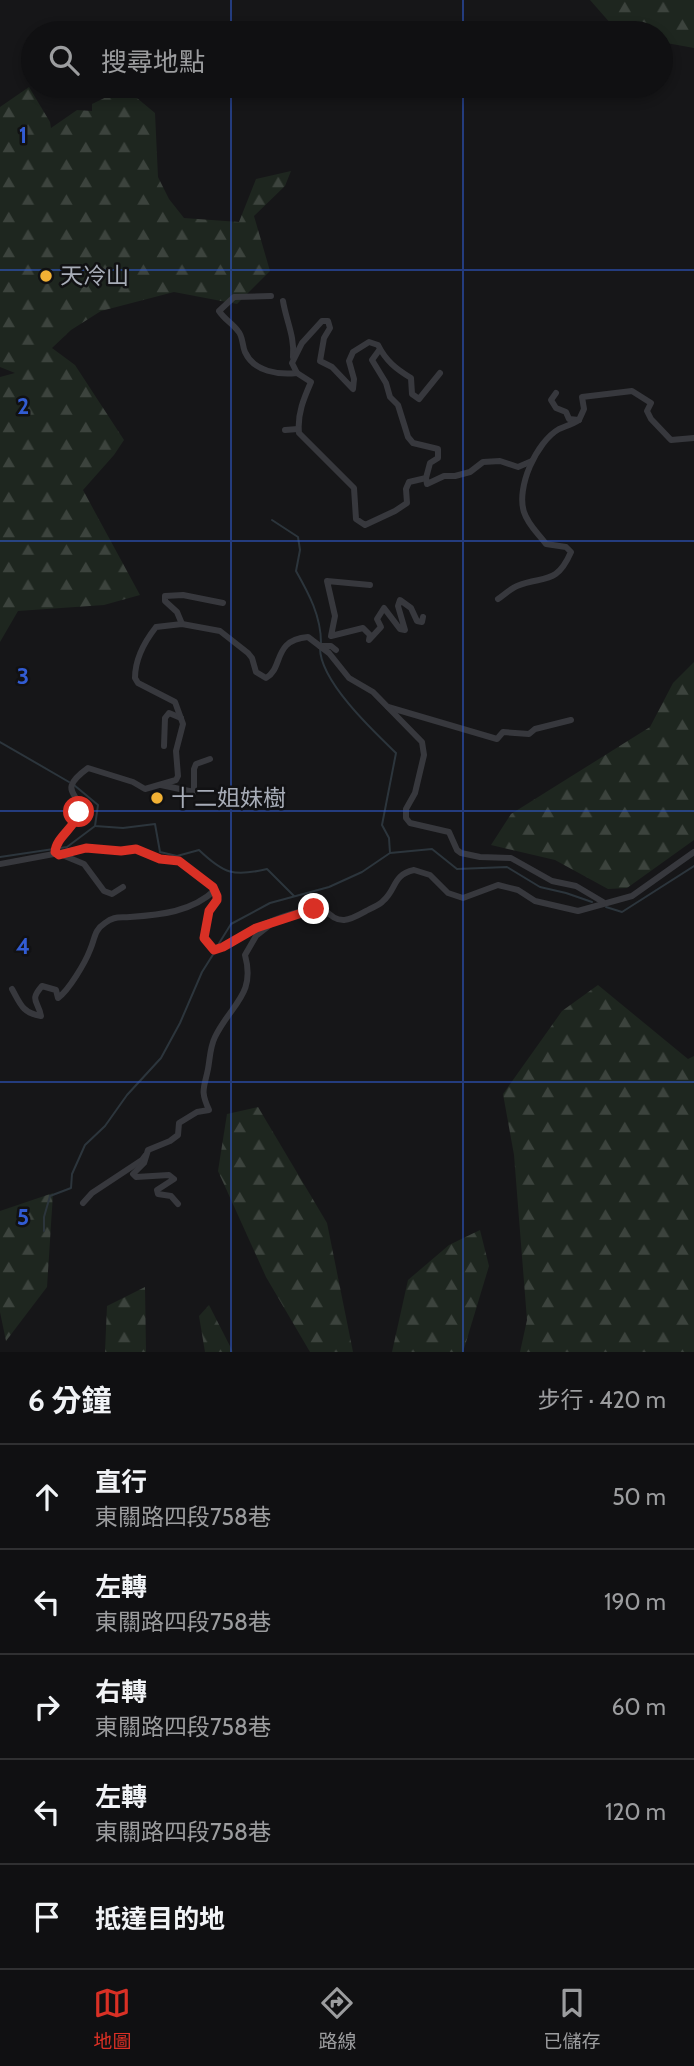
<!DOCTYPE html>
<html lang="zh-TW">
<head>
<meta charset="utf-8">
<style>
	:root { --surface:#101012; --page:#1e1e20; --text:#f1f3f6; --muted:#9c9d9f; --line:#303032; --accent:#d93025 }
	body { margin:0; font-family:Cabin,"Noto Sans TC",sans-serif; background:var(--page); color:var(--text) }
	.stop { position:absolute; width:21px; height:21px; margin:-16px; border:5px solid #d93025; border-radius:50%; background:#fff }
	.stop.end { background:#d93025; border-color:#fff; box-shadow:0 2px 7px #0008 }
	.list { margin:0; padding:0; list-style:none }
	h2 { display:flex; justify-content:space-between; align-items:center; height:91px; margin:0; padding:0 28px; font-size:30px }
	h2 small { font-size:23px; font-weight:400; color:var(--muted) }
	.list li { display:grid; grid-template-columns:46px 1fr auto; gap:21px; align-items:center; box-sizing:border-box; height:105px; padding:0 28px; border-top:2px solid var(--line) }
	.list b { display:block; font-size:26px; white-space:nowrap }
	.list p { margin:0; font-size:23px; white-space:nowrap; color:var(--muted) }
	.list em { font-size:23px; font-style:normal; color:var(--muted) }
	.icon { flex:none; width:38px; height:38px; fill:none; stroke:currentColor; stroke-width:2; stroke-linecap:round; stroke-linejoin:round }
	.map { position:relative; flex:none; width:694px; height:1352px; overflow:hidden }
	.search { position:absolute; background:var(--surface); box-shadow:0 4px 10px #0003; left:21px; right:21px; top:21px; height:77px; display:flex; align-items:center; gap:18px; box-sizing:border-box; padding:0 24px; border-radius:38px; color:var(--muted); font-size:26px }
	.sheet { height:616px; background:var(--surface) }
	nav { display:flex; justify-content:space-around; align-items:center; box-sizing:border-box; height:98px; border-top:2px solid var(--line); background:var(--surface); font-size:19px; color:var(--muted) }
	nav a { display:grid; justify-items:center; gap:4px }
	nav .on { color:var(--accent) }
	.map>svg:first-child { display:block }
	.forest { fill:url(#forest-firs) }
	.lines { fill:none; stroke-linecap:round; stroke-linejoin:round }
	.stream { stroke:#2c353c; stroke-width:2 }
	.street { stroke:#37383d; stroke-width:6 }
	.route { stroke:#d93025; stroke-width:9 }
	.grid { fill:none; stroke:#325cd3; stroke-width:2; stroke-opacity:0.55 }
	.poi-dot { fill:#f2b134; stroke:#111113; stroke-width:2.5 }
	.labels { text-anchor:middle; stroke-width:5; stroke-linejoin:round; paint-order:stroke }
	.poi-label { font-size:23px; fill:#a8adb8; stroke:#111113; text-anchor:start }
	.grid-label { font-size:23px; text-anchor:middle; font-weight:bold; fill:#325cd3; stroke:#111113; stroke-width:5; stroke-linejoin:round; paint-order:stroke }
</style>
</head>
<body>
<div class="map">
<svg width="694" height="1352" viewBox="0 0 694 1352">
	<defs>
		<pattern id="forest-firs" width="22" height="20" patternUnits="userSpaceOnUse" patternTransform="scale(1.75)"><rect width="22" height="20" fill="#1e261f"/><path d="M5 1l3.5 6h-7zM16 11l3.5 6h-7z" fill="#3c433d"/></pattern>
	</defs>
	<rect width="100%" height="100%" fill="#161618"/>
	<g class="forest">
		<path d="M 590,0 L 694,0 L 694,48 L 661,42 L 661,33 L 619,33 Z"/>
		<path d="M 29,87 L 50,122 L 51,128 L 77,110 L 92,111 L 92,104 L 125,88 L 155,113 L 158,177 L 169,199 L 184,218 L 239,222 L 256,179 L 291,171 L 285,186 L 254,216 L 270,271 L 237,304 L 174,292 L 101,311 L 71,330 L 52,348 L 75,365 L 124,440 L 114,455 L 83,490 L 140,595 L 104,605 L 18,611 L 0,642 L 0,377 L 15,373 L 0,367 L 0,107 Z"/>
		<path d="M 694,662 L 694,840 L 627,888 L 608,889 L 555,860 L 491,845 L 511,814 L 650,727 L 673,683 Z"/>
		<path d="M 598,985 L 688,1059 L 694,1056 L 694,1352 L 520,1352 L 527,1320 L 514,1155 L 503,1094 L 562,1011 Z"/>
		<path d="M 258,1107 L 327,1223 L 353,1352 L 310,1352 L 266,1277 L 218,1171 L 227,1114 Z"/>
		<path d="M 53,1193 L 47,1287 L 6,1341 L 0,1312 L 0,1211 Z"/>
		<path d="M 480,1230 L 489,1266 L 463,1352 L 392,1352 L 408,1280 L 449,1245 Z"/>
		<path d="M 145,1287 L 146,1352 L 105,1352 L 107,1306 Z"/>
		<path d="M 209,1305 L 233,1352 L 205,1352 L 199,1316 Z"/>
	</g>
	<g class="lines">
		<g class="stream">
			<path d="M 272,520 L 298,537 L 300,550 L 296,571 C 309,594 321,616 321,643"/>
			<path d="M 320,648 C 320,681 373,731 396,753 L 382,825 L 389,838 L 390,853"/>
			<path d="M 0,742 L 69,782"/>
			<path d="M 74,785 L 98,805 L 95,826 L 123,828 L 155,824 L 160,852 L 177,856 L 199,850 C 224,874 234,877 267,869 L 294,896"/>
			<path d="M 0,857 L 67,847 L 95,826"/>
			<path d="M 606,907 L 622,912 L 694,866"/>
			<path d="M 218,945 L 231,924 L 270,903 L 329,887 L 362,872 L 390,853 L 432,849 L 457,869 L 507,867 L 540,887 L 566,893 L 592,902"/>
			<path d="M 44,1231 L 44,1217 L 50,1196 L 71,1188 L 72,1174 L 85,1145 L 105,1126 L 127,1095 L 161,1058 L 180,1023 L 202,972 L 214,953"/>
		</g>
		<g class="street">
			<path d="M 271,296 L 234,297 L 219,311 C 225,320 232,323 238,331 C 243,336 242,345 245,352 C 254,372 279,375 297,373"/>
			<path d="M 283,301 C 286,320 295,337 293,357"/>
			<path d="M 380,349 L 372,360 L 386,383 L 390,397 L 398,405 L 408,437 L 413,443 L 438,449 L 438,458 L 430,463 L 426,478 L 409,482 L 406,489 L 407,503 L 395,511 L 365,525 L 356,519 L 354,488 L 299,433 C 297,414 304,398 311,382 L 297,373 L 292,363 L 302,343 L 322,321 L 328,321 L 330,328 L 324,338 L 320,361 L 332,367 L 353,389 L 354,379 L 349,361 L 353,352 L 369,342 L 378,345 C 386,361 396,369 411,378 L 412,394 L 419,399 L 440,373"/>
			<path d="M 556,393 L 551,400 L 556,408 L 566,412 L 569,419 L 579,420"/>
			<path d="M 285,430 L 298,429"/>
			<path d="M 426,478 L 427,484 L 444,476 L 455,476 L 470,472 L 483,462 L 500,461 L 518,467 L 532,461"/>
			<path d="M 370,585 L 327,581 L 335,616 L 331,636 L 363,628 L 370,635 L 369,640 L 381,627 L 377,619 L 384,608 L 400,629 L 405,630 L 398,606 L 400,600 L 411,608 L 417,621 L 422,622 L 423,617"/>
			<path d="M 498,599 C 504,595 510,589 517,586 C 544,575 556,586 571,552 L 566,547 L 546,544 C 538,533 528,525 524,512 C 516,488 536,442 559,429 C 566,426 573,424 579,420 L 584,409 L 582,397 L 632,391 L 651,403 L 647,411 L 651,419 L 671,440 L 694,438"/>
			<path d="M 182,624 L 177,612 L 165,601 L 165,596 L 183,595 L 223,603"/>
			<path d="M 320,646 L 331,646 L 336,650"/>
			<path d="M 388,707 L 497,739 L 503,732 L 529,734 L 535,729 L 571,720"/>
			<path d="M 164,746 L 165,718 L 169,713 L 181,718"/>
			<path d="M 161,785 L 194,792 L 194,769 L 196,764 L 210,759"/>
			<path d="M 0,864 L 86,848 L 121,851 L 136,849 L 160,859 L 179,861 L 213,887 L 217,896 L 217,900 L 209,911 L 204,938 L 214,950 C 225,947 234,939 244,934 C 267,922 298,908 324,909 C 340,927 350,920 368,910 C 373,907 380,905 383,901 C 397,889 392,875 414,870 L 430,875 L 448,893 L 463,898 L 498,885 L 518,890 L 535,901 L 578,911 L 632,896 L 694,852"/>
			<path d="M 123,887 L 112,894 L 104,891 L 84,864 L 55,852 C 55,838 71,832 77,820 C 89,792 51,795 88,768 L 133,782 L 145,789 L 176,780 L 178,776 L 176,751 L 183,724 L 175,702 L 138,683 L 135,678 C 135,660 145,641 156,627 L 182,624 L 220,631 L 248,653 L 252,658 L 256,672 L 266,678 C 284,668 272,640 308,637 L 329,653 L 349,678 L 373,692 L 422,742 L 424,755 L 415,793 L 406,809 L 406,818 L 410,823 L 449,832 L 457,850 L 461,853 L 480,857 L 511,858 L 552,881 L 576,886 L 603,902"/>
			<path d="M 12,989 C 20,1003 22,1013 41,1016 C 38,1000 29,1001 42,986 L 56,990 L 58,998 C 69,990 85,963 90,950 C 95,939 94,930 105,923 C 114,916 119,918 130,917 C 160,915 192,912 215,890"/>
			<path d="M 83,1203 L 92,1193 L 142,1160 L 145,1156"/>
			<path d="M 178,1204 L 171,1196 L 158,1194 L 157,1190 L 174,1179 L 169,1175 L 136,1177 L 133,1174 L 144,1163 L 148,1150 L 170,1141 L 178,1135 L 179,1123 L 197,1112 L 209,1110 C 200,1090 204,1089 208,1069 C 210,1058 210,1047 215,1037 C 231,1004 256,995 245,955 L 256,936 L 270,925"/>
		</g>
	</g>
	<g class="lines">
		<path class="route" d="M 79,812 C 75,828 56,837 55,852 L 59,855 L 86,848 L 121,851 L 136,849 L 160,859 L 179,861 L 213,887 L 217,896 L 217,900 L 209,911 L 204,938 L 214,950 L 223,947 L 256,928 L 314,909"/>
	</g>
	<path class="grid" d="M 231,0 L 231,33M 463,0 L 463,33M 231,86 L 231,1352M 463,86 L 463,1352M 0,270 L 694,270M 0,541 L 694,541M 0,811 L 694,811M 0,1082 L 694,1082"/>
	<g class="poi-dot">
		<circle cx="46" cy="276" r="7"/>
		<circle cx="157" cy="798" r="7"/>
	</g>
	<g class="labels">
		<g class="poi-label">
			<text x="60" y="284">天冷山</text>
			<text x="171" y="806">十二姐妹樹</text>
		</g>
	</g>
	<g class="grid-label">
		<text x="23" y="143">1</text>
		<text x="23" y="414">2</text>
		<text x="23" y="684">3</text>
		<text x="23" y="954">4</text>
		<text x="23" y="1225">5</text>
	</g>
</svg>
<div class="stop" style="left:79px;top:812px"></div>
<div class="stop end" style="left:314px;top:909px"></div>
<div class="search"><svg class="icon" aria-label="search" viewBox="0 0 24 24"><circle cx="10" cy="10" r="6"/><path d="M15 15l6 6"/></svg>搜尋地點</div>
</div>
<section class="sheet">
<h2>6 分鐘<small>步行 · 420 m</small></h2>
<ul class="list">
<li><svg class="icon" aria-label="ahead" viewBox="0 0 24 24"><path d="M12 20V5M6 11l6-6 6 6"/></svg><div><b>直行</b><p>東關路四段758巷</p></div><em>50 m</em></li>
<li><svg class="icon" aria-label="left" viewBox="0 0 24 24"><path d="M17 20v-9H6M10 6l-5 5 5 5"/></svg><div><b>左轉</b><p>東關路四段758巷</p></div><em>190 m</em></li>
<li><svg class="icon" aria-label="right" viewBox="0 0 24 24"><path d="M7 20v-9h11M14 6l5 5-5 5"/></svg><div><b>右轉</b><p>東關路四段758巷</p></div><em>60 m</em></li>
<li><svg class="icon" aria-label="left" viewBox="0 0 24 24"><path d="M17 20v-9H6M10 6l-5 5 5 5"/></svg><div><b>左轉</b><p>東關路四段758巷</p></div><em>120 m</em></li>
<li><svg class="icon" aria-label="arrive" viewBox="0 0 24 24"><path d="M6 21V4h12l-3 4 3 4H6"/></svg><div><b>抵達目的地</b></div></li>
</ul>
</section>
<nav>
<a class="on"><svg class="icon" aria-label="map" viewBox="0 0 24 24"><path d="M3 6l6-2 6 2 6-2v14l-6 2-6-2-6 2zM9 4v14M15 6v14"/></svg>地圖</a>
<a><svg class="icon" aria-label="directions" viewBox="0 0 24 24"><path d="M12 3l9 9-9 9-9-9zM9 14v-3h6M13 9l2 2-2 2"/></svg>路線</a>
<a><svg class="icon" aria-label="saved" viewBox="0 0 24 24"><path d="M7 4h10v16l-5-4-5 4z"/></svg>已儲存</a>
</nav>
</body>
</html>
